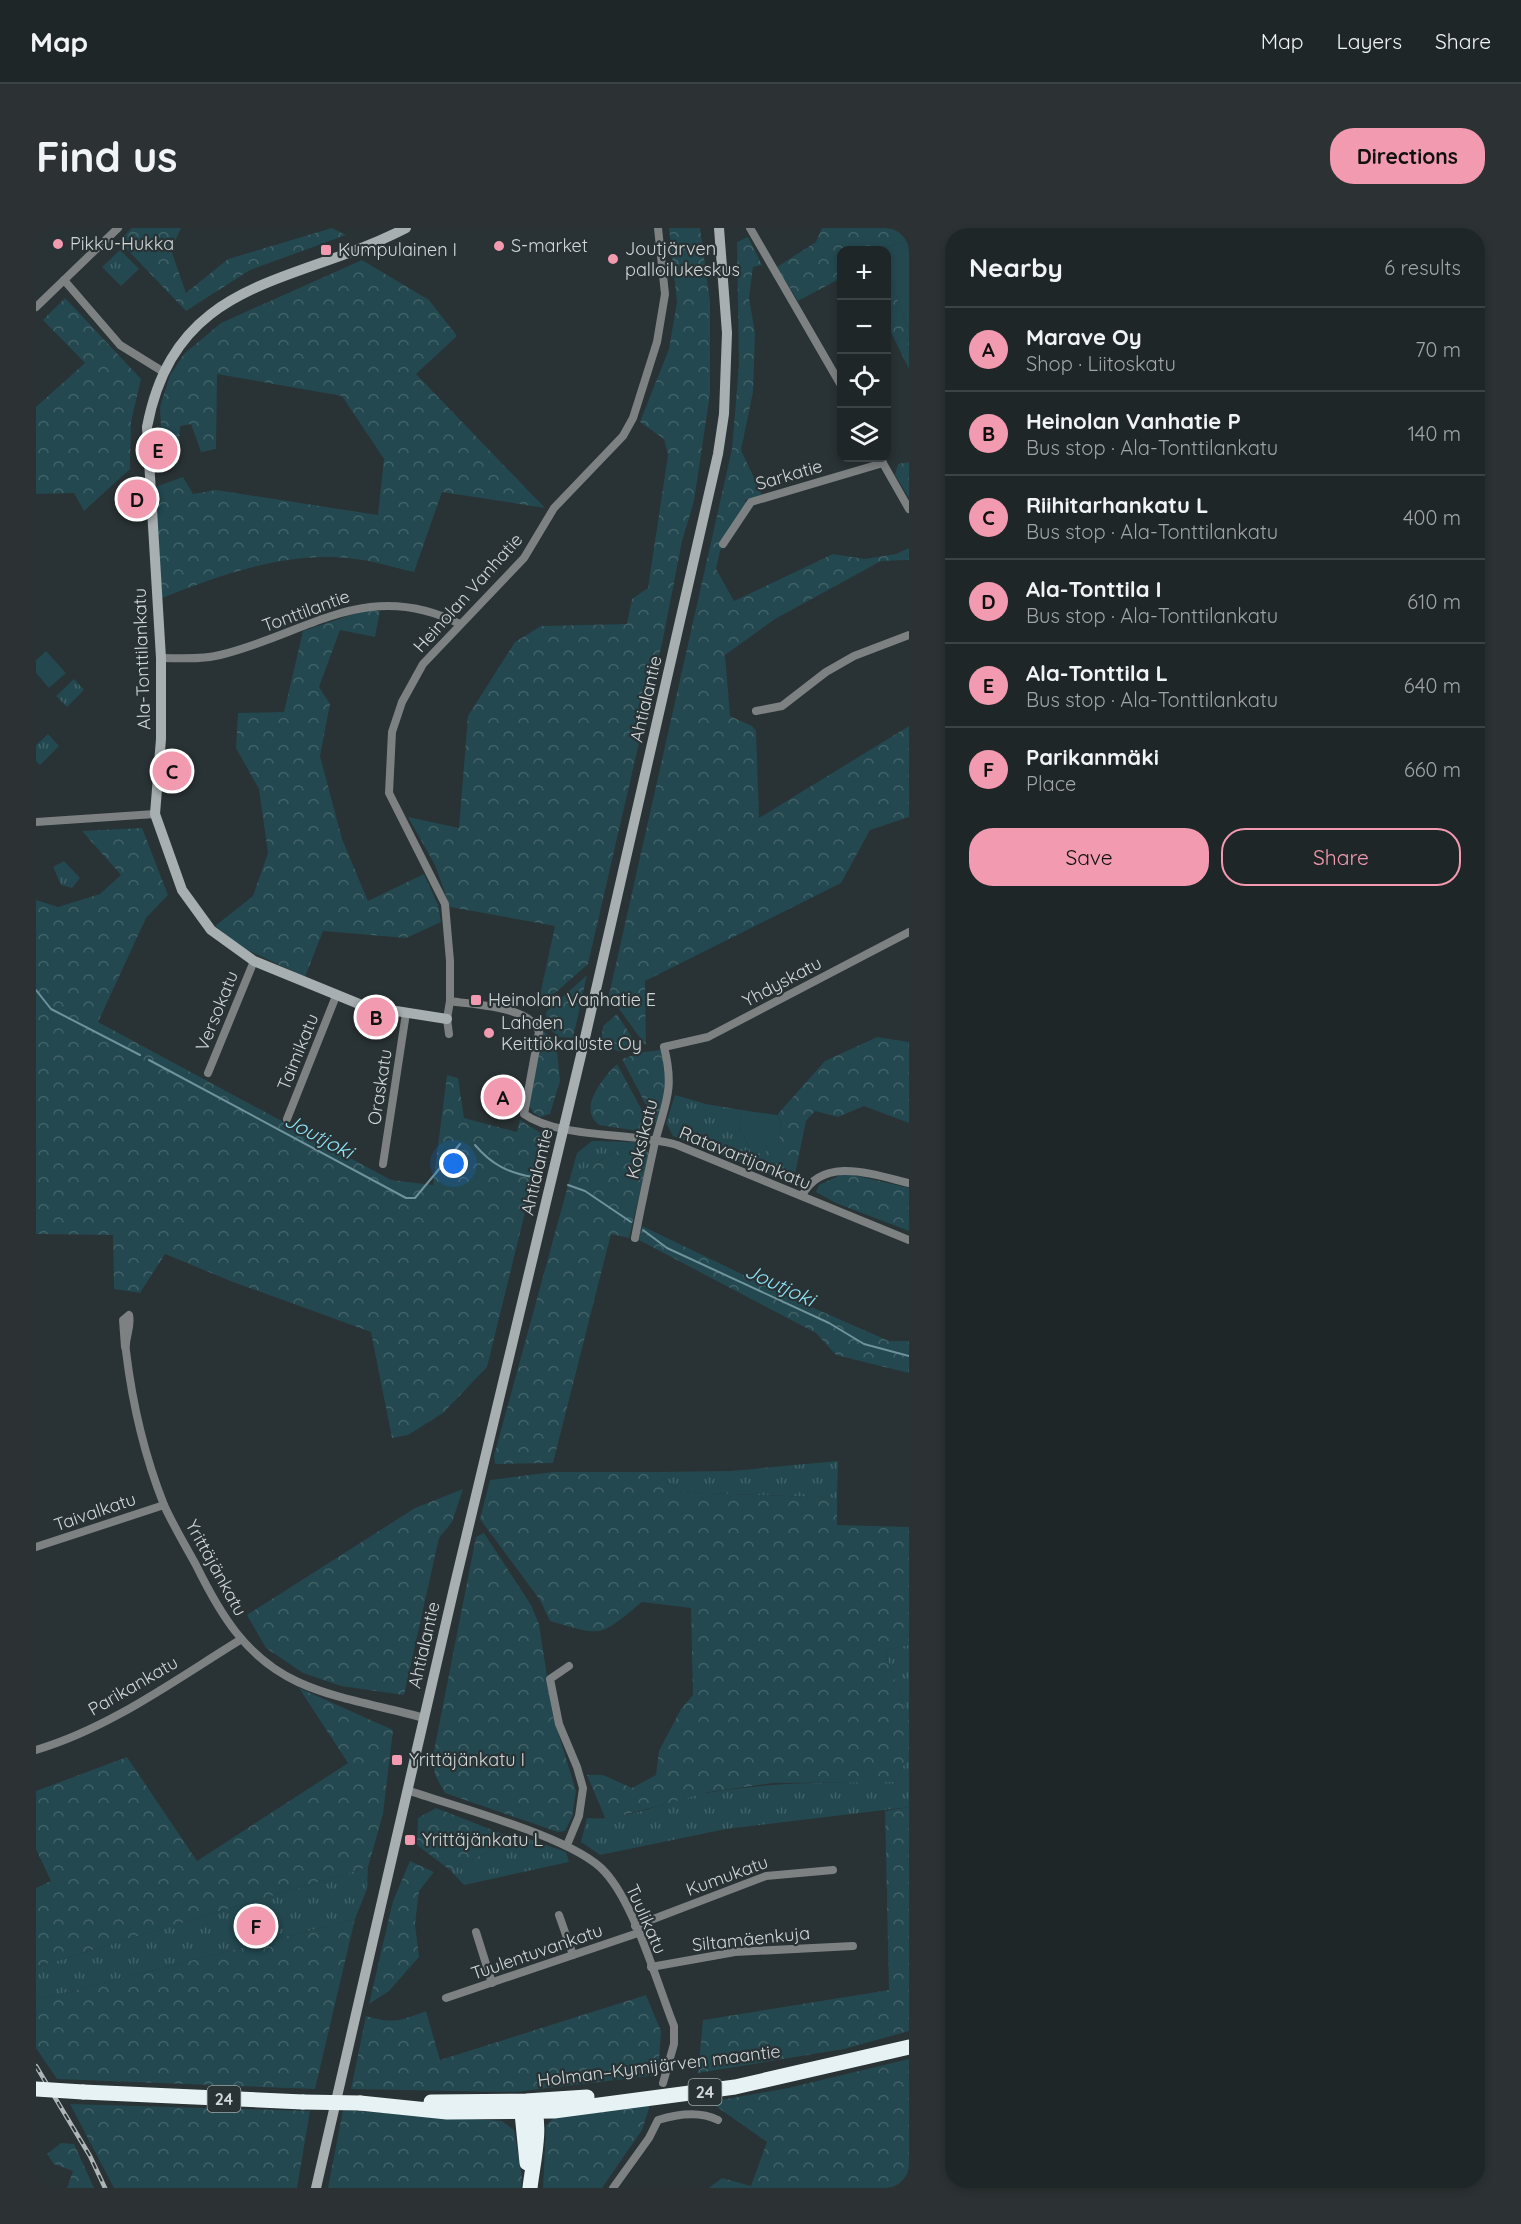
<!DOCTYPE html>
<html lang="en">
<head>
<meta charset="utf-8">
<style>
	:root { --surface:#1f2627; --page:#2c3233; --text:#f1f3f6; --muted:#a1a5a7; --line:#3c4344; --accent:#f29aaf }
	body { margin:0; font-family:Quicksand,sans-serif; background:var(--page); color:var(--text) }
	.controls { position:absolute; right:18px; top:18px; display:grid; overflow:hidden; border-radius:12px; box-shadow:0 3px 9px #0003 }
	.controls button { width:54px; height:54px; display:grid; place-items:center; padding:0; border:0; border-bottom:2px solid var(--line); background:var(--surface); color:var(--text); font:30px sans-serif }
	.you { position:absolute; left:418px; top:936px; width:21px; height:21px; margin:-15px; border:4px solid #fff; border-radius:50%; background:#1a73e8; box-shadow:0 0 0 9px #1a73e833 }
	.badge { display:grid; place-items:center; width:39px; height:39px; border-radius:50%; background:var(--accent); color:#111; font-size:20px; font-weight:700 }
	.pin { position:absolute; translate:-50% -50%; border:3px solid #fff; box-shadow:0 2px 6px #0006 }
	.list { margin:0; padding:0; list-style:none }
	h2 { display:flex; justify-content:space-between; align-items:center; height:78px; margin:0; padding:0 24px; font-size:26px }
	h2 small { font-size:20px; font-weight:400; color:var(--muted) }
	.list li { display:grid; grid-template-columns:39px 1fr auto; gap:18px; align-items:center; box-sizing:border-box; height:84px; padding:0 24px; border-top:2px solid var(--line) }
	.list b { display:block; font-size:22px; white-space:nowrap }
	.list p { margin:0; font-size:20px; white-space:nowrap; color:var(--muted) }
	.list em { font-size:20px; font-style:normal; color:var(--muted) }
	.actions { display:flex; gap:12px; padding:18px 24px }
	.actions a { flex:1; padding:14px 0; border:2px solid var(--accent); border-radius:24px; text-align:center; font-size:21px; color:var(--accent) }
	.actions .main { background:var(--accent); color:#111 }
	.icon { flex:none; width:33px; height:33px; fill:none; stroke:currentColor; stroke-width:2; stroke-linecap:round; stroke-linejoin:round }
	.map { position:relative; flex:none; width:873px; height:1960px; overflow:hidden; border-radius:24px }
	header { display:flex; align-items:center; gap:36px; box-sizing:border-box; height:84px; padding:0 30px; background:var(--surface); border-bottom:2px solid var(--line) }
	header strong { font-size:28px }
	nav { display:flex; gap:33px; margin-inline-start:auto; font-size:21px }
	.intro { display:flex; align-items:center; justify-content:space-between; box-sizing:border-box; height:144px; padding:0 36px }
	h1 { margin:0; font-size:42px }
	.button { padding:15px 27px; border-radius:24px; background:var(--accent); color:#111; font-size:21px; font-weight:700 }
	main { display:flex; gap:36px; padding:0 36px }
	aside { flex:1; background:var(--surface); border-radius:24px; box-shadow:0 3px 9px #0003 }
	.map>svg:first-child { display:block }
	.grass { fill:url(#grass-tufts) }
	.forest { fill:url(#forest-crowns) }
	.pitch { fill:#234850 }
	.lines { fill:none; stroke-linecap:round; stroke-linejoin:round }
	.stream { stroke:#6e939c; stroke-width:2 }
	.street { stroke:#7d8182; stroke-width:8 }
	.secondary { stroke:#a8afb1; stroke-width:10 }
	.highway { stroke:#e7f2f5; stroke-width:15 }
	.rail-casing { stroke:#afb5b6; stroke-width:4.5 }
	.rail { stroke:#293234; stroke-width:2; stroke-dasharray:7; stroke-linecap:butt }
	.highway-bridge { stroke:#e7f2f5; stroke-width:15 }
	.poi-dot { fill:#f29aaf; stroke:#293234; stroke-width:2 }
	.labels { text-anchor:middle; stroke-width:4.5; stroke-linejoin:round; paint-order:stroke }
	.shield { fill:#293234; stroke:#9fa6a7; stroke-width:1.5 }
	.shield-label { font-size:16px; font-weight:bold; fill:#d2d7d8 }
	.poi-label { font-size:18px; fill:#d2d7d8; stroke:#293234; text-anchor:start }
	.street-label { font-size:18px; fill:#d2d7d8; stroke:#293234 }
	.water-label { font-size:20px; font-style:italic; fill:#8ee5f9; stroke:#293234 }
</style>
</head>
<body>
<header>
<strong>Map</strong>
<nav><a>Map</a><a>Layers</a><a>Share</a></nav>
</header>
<div class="intro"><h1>Find us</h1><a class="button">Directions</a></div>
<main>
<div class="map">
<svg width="873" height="1960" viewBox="0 0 873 1960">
	<defs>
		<pattern id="grass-tufts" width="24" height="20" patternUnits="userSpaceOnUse" patternTransform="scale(1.5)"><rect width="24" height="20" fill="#234850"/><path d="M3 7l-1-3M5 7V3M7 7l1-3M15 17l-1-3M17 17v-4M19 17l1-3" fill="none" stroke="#426268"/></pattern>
		<pattern id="forest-crowns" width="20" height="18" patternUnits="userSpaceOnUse" patternTransform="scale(1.5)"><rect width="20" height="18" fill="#234850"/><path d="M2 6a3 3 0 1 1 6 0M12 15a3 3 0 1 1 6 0" fill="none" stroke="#426268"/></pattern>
	</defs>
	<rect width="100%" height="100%" fill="#293234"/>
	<g class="grass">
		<path d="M 84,22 L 103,41 L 85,58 L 66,39 Z"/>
		<path d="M 38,451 L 48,462 L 31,479 L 20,468 Z"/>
		<path d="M 12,506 L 23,518 L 4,537 L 0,533 L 0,517 Z"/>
		<path d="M 28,633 L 44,650 L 36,660 L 25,657 L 17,639 Z"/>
		<path d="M 639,867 L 670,876 L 706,882 L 703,900 L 717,927 L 707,926 L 709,936 L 637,908 L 630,895 Z"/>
		<path d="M 556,913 L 597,914 L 534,950 L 541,925 Z"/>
		<path d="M 802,1233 L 801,1270 L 645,1264 L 620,1244 L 695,1243 Z"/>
		<path d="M 873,1417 L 873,1492 L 848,1422 Z"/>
		<path d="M 873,1526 L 873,1579 L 690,1601 L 564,1627 L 545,1614 L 551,1590 C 593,1594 634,1570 676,1564 C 737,1554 797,1554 859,1554 Z"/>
		<path d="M 493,1611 L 530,1624 L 533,1634 L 428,1657 L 414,1642 L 448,1626 Z"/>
		<path d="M 332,1639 L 331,1661 L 319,1691 L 0,1772 L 0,1739 Z"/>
	</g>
	<g class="forest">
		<path d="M 96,0 L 145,0 L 135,22 L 150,65 L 192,31 L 296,0 L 310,7 L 214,42 L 150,83 L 83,13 Z"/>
		<path d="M 633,0 L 664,0 L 674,73 L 674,166 L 658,273 L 646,313 L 627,411 L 552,736 L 501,781 L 519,698 L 414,679 L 399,637 L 372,589 L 423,600 L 432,488 L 479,414 L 505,398 L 591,396 L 596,371 L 612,360 L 632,227 L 628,211 L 604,194 L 633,121 L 641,74 Z"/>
		<path d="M 786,0 L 873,0 L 873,12 L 844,22 L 806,22 L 805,50 L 762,73 L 741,39 L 780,14 Z"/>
		<path d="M 712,9 L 726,37 L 717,39 L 713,70 L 719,105 L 717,164 L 705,222 L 726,267 L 709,272 L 711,279 L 684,323 L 680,341 L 698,373 L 797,326 L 829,331 L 860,326 L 873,320 L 873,332 L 845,333 L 739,391 L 689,427 L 694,488 L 716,498 L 720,503 L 723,590 L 873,498 L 873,589 L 834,602 L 805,655 L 609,753 L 610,818 L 573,767 L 696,221 L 703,136 L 701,14 Z"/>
		<path d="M 326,32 L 393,72 L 421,108 L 380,146 L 509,280 L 406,264 L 378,344 C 359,340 339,333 319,331 C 253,322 188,346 126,370 L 119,259 L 147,249 L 157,266 L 180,262 L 342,287 L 348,231 L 306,168 L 181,146 L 180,221 L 165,224 L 155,196 L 144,198 L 142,235 L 127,240 L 124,179 L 134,147 L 148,126 L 185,95 Z"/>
		<path d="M 851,41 L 873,104 L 873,141 L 851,96 Z"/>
		<path d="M 29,70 L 105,151 L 95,194 L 94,241 L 48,283 L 38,265 L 0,266 L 0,179 L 49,135 L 7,92 Z"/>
		<path d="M 873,234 L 873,270 L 859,247 L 862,236 Z"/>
		<path d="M 330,382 L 344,383 L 339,409 L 304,402 L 283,459 L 294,476 L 284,528 L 306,611 L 332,673 L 388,646 L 402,677 L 405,694 L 370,710 L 287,703 L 269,749 L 205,719 L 179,698 L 217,668 L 232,625 L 223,561 L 200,520 L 202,485 L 248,484 L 267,403 Z"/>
		<path d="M 106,600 L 132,667 L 110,690 L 62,794 L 355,952 L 397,957 L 411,847 L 422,850 L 428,890 L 481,904 L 484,892 L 508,907 L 451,1139 L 407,1185 L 372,1207 L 356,1210 L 335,1104 L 197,1054 L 129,1026 L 104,1065 L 78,1061 L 77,1007 L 0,1006 L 0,672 L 22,679 L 64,666 L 85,647 L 46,603 Z"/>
		<path d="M 551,747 L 537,810 L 523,809 L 511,799 L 510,784 Z"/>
		<path d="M 581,786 L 602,819 L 586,824 L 565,818 L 567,798 Z"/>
		<path d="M 507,803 L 520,813 L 524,853 L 514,886 L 504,889 L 497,884 L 492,876 Z"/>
		<path d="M 841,809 L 873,814 L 873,895 L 828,878 L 802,889 L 779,883 L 770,893 L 757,956 L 717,939 L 717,927 L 742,919 L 745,893 L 741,887 L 789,833 Z"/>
		<path d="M 625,822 C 630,841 637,882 620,896 L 586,831 L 607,824 Z"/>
		<path d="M 581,836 L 615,899 L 609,904 L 563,897 C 541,880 567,850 581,836 Z"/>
		<path d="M 597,914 L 609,917 L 613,927 L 593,1010 L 575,1006 L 517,1235 L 459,1236 L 458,1228 L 534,950 Z"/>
		<path d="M 809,945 L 873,960 L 873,1003 L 800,975 L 780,964 L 783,957 Z"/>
		<path d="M 606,998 L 764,1074 L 853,1113 L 873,1113 L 873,1145 L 800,1127 L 780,1105 L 603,1012 Z"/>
		<path d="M 517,1244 L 620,1244 L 645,1264 L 801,1270 L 801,1297 L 873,1299 L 873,1417 L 848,1422 L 873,1492 L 873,1526 L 859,1554 L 737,1555 L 673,1564 L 570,1592 L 551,1547 L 567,1547 L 596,1560 L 620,1547 L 623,1523 L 645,1481 L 657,1467 L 655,1380 L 606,1374 C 563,1409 568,1409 514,1393 L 504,1372 L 444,1291 L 454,1252 Z"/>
		<path d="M 427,1261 L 416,1294 L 403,1310 L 368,1467 L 305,1458 L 267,1445 L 230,1420 L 211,1387 L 379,1280 Z"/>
		<path d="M 448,1305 L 495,1377 L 503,1396 L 517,1488 L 540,1563 L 536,1589 L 529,1603 L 522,1604 L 409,1565 L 399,1547 L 397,1528 L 440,1309 Z"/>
		<path d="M 263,1460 L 357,1502 L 347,1586 L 332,1639 L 0,1739 L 0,1660 L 15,1653 L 0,1621 L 0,1563 L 91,1529 L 161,1633 L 312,1535 Z"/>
		<path d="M 873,1579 L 873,1803 L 808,1821 L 662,1845 L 667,1792 L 853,1762 L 849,1583 Z"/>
		<path d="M 400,1580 L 487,1614 L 448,1626 L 414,1642 L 381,1617 L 382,1590 Z"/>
		<path d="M 374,1633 L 398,1644 L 383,1663 L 379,1696 L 383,1729 L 353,1763 L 333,1776 L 357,1673 Z"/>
		<path d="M 319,1691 L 279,1861 L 21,1851 L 0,1820 L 0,1772 Z"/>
		<path d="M 610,1767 L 625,1803 L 622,1847 L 479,1864 L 315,1861 L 330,1788 C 357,1796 364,1793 390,1783 L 404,1832 Z"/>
		<path d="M 873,1831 L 873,1960 L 673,1960 L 686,1950 L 715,1958 L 731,1914 L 674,1874 L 752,1860 Z"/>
		<path d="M 615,1874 L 606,1902 L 566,1960 L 507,1960 L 510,1897 L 518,1890 Z"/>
		<path d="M 34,1876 L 274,1883 L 261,1960 L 78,1960 Z"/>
		<path d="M 307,1882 L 466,1893 L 478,1902 L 486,1949 L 485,1960 L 292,1960 Z"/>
		<path d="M 25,1915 L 38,1916 L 58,1960 L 31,1960 L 37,1943 L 18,1936 L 11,1926 Z"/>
	</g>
	<g class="pitch">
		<path d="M 873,12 L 873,104 L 851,41 L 850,22 L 844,22 Z"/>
		<path d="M 10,423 L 30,445 L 13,460 L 0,445 L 0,432 Z"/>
		<path d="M 706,882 L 741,887 L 745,893 L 742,920 L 717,927 L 703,900 Z"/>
	</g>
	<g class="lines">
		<g class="stream">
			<path d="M 0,762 L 15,781 L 104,827"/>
			<path d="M 113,832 L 370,970 L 379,970 L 424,916"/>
			<path d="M 439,917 C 455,936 472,945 497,949"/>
			<path d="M 532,957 L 549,963 L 595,994"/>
			<path d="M 607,1002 L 631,1020 L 793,1095 L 828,1116 L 873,1128"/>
		</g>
		<g class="street">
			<path d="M 714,0 L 806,159"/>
			<path d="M 28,52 L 84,117 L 126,143"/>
			<path d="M 0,79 L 82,0"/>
			<path d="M 844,230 L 873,281"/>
			<path d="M 687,316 L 715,274 L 847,235"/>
			<path d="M 125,430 C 144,430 164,432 184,427 C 271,406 331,349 424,396"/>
			<path d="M 720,483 L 746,478 L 790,444 L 818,428 L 873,407"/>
			<path d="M 0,594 L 119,586"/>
			<path d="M 414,773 C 438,777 494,778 503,804 L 488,886 C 523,911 597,904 641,917 L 873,1012"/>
			<path d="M 413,806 L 411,791 L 414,773 L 414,733 L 409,676 L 353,565 L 356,504 L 366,474 L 387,436 L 488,330 L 518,280 L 587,208 L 597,190 L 621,114 L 629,66 L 622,0"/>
			<path d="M 172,845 L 218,733"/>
			<path d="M 251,891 L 300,768"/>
			<path d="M 347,936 L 370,785"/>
			<path d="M 766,968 C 786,927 839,947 873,955"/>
			<path d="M 599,1010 C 605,978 612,946 619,914 C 629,875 639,862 628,819 L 672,809 L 873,704"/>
			<path d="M 89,1119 L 87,1092 L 93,1087 C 96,1100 88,1110 90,1123 C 96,1173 109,1229 128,1277 C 137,1297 149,1317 160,1337 C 184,1386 210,1430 262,1454 C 301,1472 347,1478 388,1490"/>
			<path d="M 0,1319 L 128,1277"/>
			<path d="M 0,1522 C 74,1500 139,1452 204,1412"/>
			<path d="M 371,1562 C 419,1579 538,1609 569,1644 C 599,1677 621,1755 638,1798 L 638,1816 L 627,1855"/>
			<path d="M 531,1617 L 543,1588 L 547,1560 L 541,1539 L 523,1496 L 514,1451 L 533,1438"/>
			<path d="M 523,1687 L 537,1727"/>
			<path d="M 599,1698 L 730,1648 L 797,1642"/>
			<path d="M 440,1704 L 456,1755"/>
			<path d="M 615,1739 L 699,1724 L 817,1718"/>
			<path d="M 410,1770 L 602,1705"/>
			<path d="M 577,1960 L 613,1910 L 622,1892 C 641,1886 664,1883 682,1892"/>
		</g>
		<g class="secondary">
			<path d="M 370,0 C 258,58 140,48 111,199 L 125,430 L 125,511 L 119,586 L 146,662 L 175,702 L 218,733 L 328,778 L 411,791"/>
			<path d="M 280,1960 L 418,1360 L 546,823 L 682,226 L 688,186 L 691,105 L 683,0"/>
		</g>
		<g class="highway">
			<path d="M 47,1864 L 267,1874"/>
			<path d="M 395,1874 L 490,1873 L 551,1869"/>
			<path d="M 324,1875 L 411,1884 L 518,1883 L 699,1859 L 873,1819"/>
			<path d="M 488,1876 L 486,1885 L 491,1935"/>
			<path d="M 494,1960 C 496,1940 507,1894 496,1877"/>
		</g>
		<g class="rail-casing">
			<path id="rail" d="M 0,1838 L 54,1928 L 69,1960"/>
		</g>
		<use href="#rail" class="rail"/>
		<g class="highway-bridge">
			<path d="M 0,1861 L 47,1864"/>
			<path d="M 267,1874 L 324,1875"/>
		</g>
	</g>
	<g class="poi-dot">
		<circle cx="22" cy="16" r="6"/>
		<circle cx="463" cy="18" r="6"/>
		<rect x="284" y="16" width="12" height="12" rx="3"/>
		<circle cx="577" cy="31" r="6"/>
		<rect x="434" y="766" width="12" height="12" rx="3"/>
		<circle cx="453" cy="805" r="6"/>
		<rect x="355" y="1526" width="12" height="12" rx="3"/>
		<rect x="368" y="1606" width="12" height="12" rx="3"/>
	</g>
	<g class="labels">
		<g class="shield">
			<rect x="652.5" y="1851" width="33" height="26" rx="4.5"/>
			<rect x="171.5" y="1858" width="33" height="26" rx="4.5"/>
		</g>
		<g class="shield-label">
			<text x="669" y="1870">24</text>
			<text x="188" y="1877">24</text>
		</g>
		<g class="poi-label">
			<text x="34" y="22">Pikku-Hukka</text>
			<text x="475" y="24">S-market</text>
			<text x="589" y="27">Joutjärven<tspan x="589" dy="21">palloilukeskus</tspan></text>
			<text x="302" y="28">Kumpulainen I</text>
			<text x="452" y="778">Heinolan Vanhatie E</text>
			<text x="465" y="801">Lahden<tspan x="465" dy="21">Keittiökaluste Oy</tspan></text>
			<text x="373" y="1538">Yrittäjänkatu I</text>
			<text x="386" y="1618">Yrittäjänkatu L</text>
		</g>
		<g class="street-label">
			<text transform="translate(753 247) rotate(-16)" y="6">Sarkatie</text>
			<text transform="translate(432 365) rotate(-48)" y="6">Heinolan Vanhatie</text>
			<text transform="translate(270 383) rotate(-20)" y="6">Tonttilantie</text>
			<text transform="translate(106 431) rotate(-92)" y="6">Ala-Tonttilankatu</text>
			<text transform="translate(610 471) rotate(-77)" y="6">Ahtialantie</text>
			<text transform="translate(746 754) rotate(-28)" y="6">Yhdyskatu</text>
			<text transform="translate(181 783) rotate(-68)" y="6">Versokatu</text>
			<text transform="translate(262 824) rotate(-68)" y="6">Taimikatu</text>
			<text transform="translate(344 859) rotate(-81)" y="6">Oraskatu</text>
			<text transform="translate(606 911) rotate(-76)" y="6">Koksikatu</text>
			<text transform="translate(709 930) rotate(22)" y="6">Ratavartijankatu</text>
			<text transform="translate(501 944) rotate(-77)" y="6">Ahtialantie</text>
			<text transform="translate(59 1284) rotate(-19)" y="6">Taivalkatu</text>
			<text transform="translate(180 1340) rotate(61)" y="6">Yrittäjänkatu</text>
			<text transform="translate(388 1417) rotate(-77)" y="6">Ahtialantie</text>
			<text transform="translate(97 1458) rotate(-30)" y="6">Parikankatu</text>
			<text transform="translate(691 1648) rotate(-20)" y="6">Kumukatu</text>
			<text transform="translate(610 1691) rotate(66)" y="6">Tuulikatu</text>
			<text transform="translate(715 1711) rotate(-6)" y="6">Siltamäenkuja</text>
			<text transform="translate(501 1724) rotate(-19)" y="6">Tuulentuvankatu</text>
			<text transform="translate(623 1838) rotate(-7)" y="6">Holman–Kymijärven maantie</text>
		</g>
		<g class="water-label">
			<text transform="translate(283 908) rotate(28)" y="7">Joutjoki</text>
			<text transform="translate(744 1057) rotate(25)" y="7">Joutjoki</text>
		</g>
	</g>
</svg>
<div class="controls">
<button>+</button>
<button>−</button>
<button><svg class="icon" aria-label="locate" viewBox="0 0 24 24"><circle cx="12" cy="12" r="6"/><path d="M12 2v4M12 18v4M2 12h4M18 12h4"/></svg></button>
<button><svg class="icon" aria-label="layers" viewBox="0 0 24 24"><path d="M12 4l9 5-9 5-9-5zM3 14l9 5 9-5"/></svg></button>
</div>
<div class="you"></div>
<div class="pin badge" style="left:467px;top:869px">A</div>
<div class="pin badge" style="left:340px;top:789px">B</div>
<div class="pin badge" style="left:136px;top:543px">C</div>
<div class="pin badge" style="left:101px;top:271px">D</div>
<div class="pin badge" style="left:122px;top:222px">E</div>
<div class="pin badge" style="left:220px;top:1698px">F</div>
</div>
<aside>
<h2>Nearby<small>6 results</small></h2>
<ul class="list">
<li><span class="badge">A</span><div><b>Marave Oy</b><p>Shop · Liitoskatu</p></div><em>70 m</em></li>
<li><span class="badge">B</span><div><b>Heinolan Vanhatie P</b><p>Bus stop · Ala-Tonttilankatu</p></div><em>140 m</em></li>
<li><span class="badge">C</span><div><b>Riihitarhankatu L</b><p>Bus stop · Ala-Tonttilankatu</p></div><em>400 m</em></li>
<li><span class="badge">D</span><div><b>Ala-Tonttila I</b><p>Bus stop · Ala-Tonttilankatu</p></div><em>610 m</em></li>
<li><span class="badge">E</span><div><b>Ala-Tonttila L</b><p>Bus stop · Ala-Tonttilankatu</p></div><em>640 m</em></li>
<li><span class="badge">F</span><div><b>Parikanmäki</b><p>Place</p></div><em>660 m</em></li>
</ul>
<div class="actions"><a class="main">Save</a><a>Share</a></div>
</aside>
</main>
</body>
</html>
